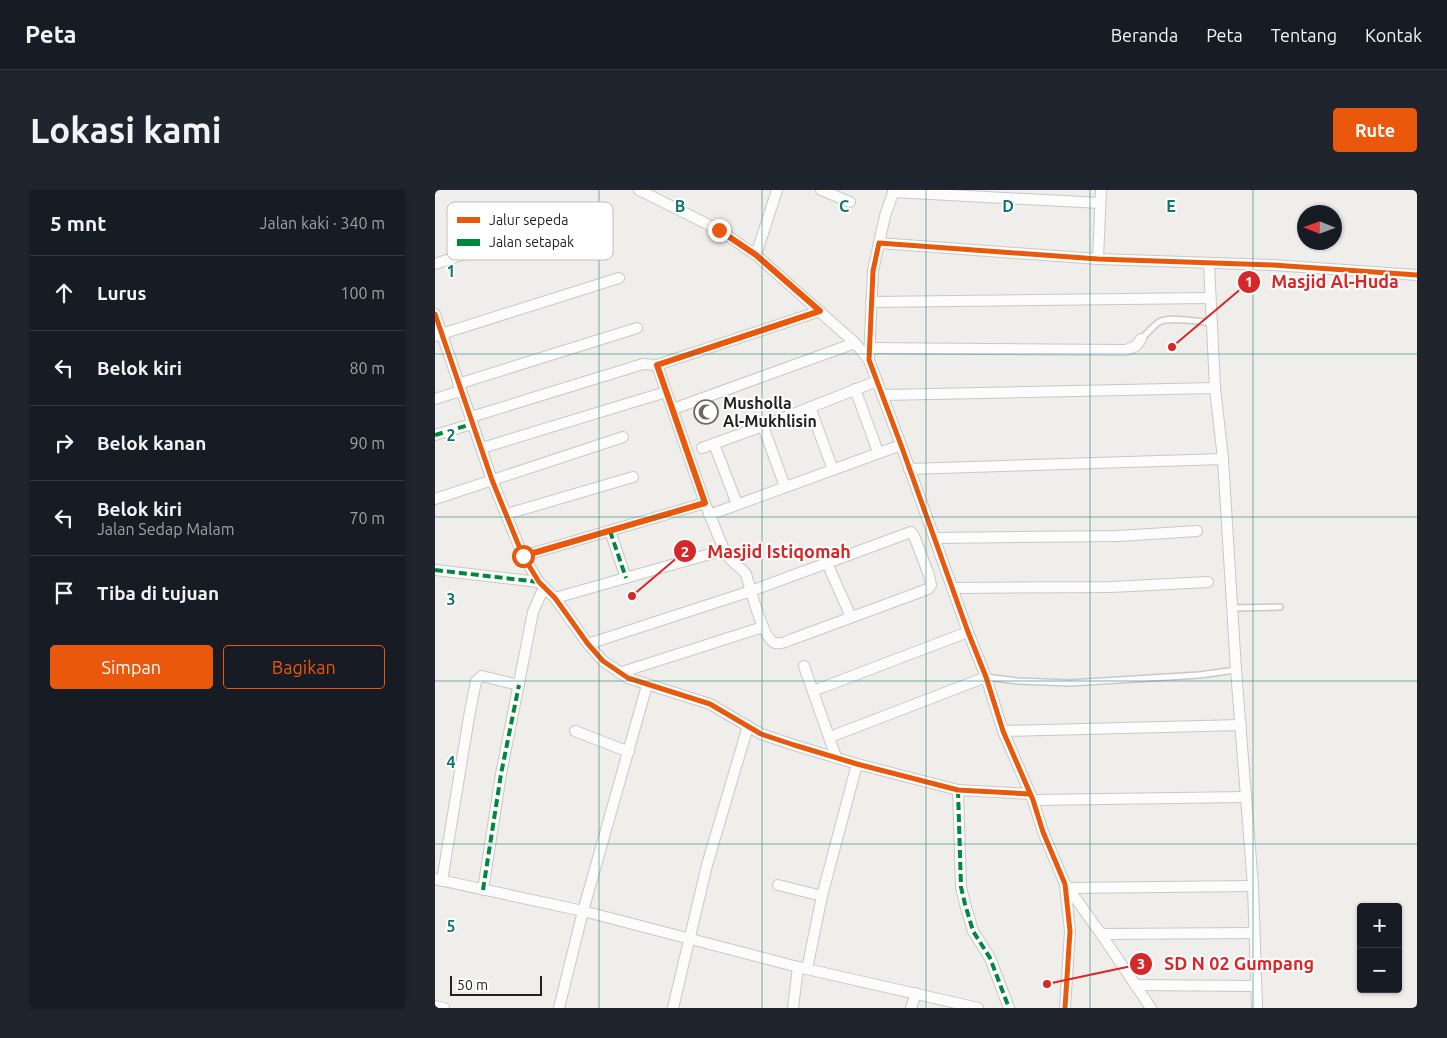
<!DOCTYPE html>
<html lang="id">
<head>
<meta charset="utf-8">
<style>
	:root { --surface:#171b24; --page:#20242c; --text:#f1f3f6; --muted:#9ea1a6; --line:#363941; --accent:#ea580c }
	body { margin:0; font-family:Ubuntu,sans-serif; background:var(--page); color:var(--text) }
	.controls { position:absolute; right:15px; bottom:15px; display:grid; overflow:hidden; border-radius:5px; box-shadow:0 1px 4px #0004 }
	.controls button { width:45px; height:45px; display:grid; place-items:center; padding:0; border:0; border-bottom:1px solid var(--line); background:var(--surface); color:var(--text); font:25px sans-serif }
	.compass { position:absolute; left:862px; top:15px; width:45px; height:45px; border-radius:50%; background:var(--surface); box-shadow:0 1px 4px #0004; rotate:271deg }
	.scale { position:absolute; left:15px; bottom:12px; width:92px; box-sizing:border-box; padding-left:5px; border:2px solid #222; border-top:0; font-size:14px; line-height:18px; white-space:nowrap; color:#222; -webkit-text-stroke:4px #fff; paint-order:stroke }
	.stop { position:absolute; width:15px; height:15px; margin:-11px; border:4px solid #ea580c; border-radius:50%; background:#fff }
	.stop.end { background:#ea580c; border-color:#fff; box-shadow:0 1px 5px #0008 }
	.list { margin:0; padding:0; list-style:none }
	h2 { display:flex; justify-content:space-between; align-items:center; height:65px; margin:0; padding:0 20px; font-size:21px }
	h2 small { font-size:16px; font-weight:400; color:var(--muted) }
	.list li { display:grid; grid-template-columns:32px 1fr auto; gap:15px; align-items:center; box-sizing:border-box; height:75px; padding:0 20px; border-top:1px solid var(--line) }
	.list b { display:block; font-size:19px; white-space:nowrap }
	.list p { margin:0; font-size:16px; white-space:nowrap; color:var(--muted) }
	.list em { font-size:16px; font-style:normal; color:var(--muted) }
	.actions { display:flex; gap:10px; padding:15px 20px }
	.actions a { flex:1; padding:11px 0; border:1px solid var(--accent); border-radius:5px; text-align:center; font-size:18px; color:var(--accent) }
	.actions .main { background:var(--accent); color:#fff }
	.icon { flex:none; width:28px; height:28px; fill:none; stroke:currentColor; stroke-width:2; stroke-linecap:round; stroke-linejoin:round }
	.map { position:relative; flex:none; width:982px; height:818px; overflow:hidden; border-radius:5px }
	header { display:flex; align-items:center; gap:30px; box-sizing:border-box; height:70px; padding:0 25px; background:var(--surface); border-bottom:1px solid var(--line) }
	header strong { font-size:24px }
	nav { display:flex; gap:28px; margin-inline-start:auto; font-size:18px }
	.intro { display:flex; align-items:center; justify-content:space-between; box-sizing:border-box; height:120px; padding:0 30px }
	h1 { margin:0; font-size:35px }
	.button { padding:12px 22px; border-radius:5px; background:var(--accent); color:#fff; font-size:18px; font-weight:700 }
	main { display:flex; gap:30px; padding:0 30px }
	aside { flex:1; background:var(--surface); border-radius:5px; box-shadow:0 1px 4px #0004 }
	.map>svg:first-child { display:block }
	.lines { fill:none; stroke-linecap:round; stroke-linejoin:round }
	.lane-casing { stroke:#c9c8c7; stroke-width:8 }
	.street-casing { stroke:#c9c8c7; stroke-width:12 }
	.lane { stroke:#fdfcfc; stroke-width:5 }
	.street { stroke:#fdfcfc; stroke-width:10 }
	.quiet { stroke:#00873e; stroke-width:4; stroke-dasharray:8 4; stroke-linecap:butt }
	.cycleway-casing { stroke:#fff; stroke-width:8 }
	.cycleway { stroke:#e8590c; stroke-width:5 }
	.route { stroke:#ea580c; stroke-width:6 }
	.grid { fill:none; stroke:#0f766e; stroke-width:1; stroke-opacity:0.55 }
	.labels { text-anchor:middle; stroke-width:4; stroke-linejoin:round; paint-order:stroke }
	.poi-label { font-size:16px; font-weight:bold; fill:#222; stroke:#fff; text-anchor:start }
	.key { fill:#fff; stroke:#bdbdbd; stroke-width:1 }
	.key-label { font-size:14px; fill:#222 }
	.grid-label { font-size:16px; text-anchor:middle; font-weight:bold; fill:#0f766e; stroke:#fff; stroke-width:4; stroke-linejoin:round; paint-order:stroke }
	.leader { fill:none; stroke:#d62828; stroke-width:2 }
	.callout-dot { fill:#d62828; stroke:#fff; stroke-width:2 }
	.mark-label { font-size:15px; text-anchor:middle; font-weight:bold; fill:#fff }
	.callout-label { font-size:18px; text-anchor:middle; font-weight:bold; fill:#d62828; stroke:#fff; stroke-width:4; stroke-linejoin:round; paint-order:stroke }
</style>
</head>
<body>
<header>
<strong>Peta</strong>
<nav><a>Beranda</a><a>Peta</a><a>Tentang</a><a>Kontak</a></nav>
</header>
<div class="intro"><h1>Lokasi kami</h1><a class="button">Rute</a></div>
<main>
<aside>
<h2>5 mnt<small>Jalan kaki · 340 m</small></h2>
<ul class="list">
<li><svg class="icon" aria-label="ahead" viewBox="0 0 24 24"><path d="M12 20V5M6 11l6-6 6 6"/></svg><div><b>Lurus</b></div><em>100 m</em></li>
<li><svg class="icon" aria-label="left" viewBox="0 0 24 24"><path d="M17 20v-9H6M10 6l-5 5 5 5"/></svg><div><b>Belok kiri</b></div><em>80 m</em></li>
<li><svg class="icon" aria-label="right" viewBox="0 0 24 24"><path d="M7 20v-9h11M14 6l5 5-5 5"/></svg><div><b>Belok kanan</b></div><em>90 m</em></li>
<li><svg class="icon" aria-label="left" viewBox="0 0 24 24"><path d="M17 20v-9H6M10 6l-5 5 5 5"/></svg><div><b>Belok kiri</b><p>Jalan Sedap Malam</p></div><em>70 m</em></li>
<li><svg class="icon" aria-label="arrive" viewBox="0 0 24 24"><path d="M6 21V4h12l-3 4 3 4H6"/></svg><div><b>Tiba di tujuan</b></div></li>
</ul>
<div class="actions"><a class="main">Simpan</a><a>Bagikan</a></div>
</aside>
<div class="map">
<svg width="982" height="818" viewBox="0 0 982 818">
	<rect width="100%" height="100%" fill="#f0eeeb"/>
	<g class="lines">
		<g class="lane-casing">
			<g id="lane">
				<path d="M 706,149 C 712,144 718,136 724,132 C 735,126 765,132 777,133"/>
				<path d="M 798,418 L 845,417"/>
				<path d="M 551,487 L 583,491 L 635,493 L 764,485 L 801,480"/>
			</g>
		</g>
		<g class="street-casing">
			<g id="street">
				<path d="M 204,0 L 284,40 L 321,65 L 420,153 L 434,170"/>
				<path d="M 386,0 L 415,12"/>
				<path d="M 458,2 L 665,13"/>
				<path d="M 444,53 L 450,26 L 459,0"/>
				<path d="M 321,65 L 342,0"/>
				<path d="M 663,69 L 666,0"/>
				<path d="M 0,74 L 132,29"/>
				<path d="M 774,74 L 780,198 L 788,269 L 801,480 L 818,696 L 822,818"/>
				<path d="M 436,112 L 775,108"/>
				<path d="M 0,124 L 57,290 L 88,366 L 104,392 L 120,408 L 153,454 L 168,471 L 193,488 L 275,514 L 326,544 L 359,555 L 422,574 L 523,600 L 595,604"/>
				<path d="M 0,146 L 184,88"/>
				<path d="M 434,158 L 691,160 L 701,156 L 706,149"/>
				<path d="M 222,175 L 385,121"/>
				<path d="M 23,194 L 202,138"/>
				<path d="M 420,199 L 443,262"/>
				<path d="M 447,205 L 780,198"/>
				<path d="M 0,209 L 25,201"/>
				<path d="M 375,217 L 398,280"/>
				<path d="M 238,219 L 420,153"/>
				<path d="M 36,227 L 208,174 L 222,175 L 270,313 L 88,366"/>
				<path d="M 328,236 L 442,191"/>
				<path d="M 0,245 L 37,234"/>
				<path d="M 279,254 L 302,314"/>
				<path d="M 47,258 L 231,202"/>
				<path d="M 267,258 L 328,236 L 350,297"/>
				<path d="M 474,279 L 788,269"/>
				<path d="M 0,309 L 188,247"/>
				<path d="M 72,324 L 198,287"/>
				<path d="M 274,325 L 466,255"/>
				<path d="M 175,341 L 191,388"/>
				<path d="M 499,348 L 684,346 L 762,341"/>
				<path d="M 289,360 C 297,375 303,374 311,384 C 315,397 328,450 340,453 C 345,454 351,452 355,450 L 493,399 L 496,395 L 494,385 L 479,346 L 476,342 L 392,373"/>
				<path d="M 0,380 L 104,392"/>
				<path d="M 517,398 L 676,397 L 773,392"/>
				<path d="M 120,408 L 289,360 L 270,313"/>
				<path d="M 153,454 L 316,401 L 392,373 L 416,427"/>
				<path d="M 369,476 L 401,567"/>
				<path d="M 184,483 L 328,437"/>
				<path d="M 378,501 L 533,442"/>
				<path d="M 140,541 L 194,562"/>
				<path d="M 568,541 L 806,535"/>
				<path d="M 395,547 L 551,487"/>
				<path d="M 523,600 L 526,697 L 530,714 L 538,741 L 555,768 L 574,818"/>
				<path d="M 598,610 L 811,607"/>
				<path d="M 0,689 L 148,721 L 363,777 L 543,818"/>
				<path d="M 7,691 L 34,527 L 41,491 L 47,486 L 84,495"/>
				<path d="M 343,695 L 387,706"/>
				<path d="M 631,695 L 666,744 L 716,818"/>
				<path d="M 634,698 L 818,696"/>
				<path d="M 48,700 L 66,584 L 98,422 L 109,397"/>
				<path d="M 666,744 L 819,743"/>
				<path d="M 372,779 L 387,706 L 422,574"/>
				<path d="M 700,795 L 821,796"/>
				<path d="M 0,816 L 9,818"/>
				<path d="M 124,818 L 148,721 L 212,495"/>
				<path d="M 238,818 L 272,675 L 313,536"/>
				<path d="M 358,818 L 363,777"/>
				<path d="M 476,818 L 481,803"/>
				<path d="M 630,818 L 635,741 L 630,694 L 608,642 L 598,610 L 568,541 L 551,487 L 533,442 L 466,255 L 434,170 L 438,81 L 444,53 L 663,69 L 838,75 L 982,85"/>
			</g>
		</g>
		<use href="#lane" class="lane"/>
		<use href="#street" class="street"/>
		<g class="quiet">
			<path d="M 0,245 L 37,234"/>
			<path d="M 175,341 L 191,388"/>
			<path d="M 0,380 L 104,392"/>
			<path d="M 523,600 L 526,697 L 530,714 L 538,741 L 555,768 L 574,818"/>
			<path d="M 48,700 L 66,584 L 84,495"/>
		</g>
		<g class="cycleway-casing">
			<g id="cycleway">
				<path d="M 0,124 L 57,290 L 88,366 L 104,392 L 120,408 L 153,454 L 168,471 L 193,488 L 275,514 L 326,544 L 359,555 L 422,574 L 523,600 L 595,604"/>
				<path d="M 630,818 L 635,741 L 630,694 L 608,642 L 598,610 L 568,541 L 551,487 L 533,442 L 466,255 L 434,170 L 438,81 L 444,53 L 663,69 L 838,75 L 982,85"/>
			</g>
		</g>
		<use href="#cycleway" class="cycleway"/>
	</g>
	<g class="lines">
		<path class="route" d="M 88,366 L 270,313 L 222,175 L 385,121 L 321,65 L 284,40"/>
	</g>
	<path class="grid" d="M 164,0 L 164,818M 327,0 L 327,818M 491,0 L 491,818M 655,0 L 655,818M 818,0 L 818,818M 0,164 L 982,164M 0,327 L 982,327M 0,491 L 982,491M 0,654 L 982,654"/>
	<defs>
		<g id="mosque-ring" transform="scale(1.25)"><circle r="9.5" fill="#fff" stroke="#6a6968" stroke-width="1.5"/><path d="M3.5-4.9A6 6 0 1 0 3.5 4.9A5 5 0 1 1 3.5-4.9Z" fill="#6a6968"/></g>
	</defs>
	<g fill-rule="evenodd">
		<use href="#mosque-ring" x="271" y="222"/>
	</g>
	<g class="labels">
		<g class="poi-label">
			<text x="288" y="219">Musholla<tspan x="288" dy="18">Al-Mukhlisin</tspan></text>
		</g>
	</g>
	<rect x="12" y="12" width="166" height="58" rx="8" class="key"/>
	<rect x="22" y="27" width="23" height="6" fill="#e8590c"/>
	<rect x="22" y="49" width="23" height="7" fill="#00873e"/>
	<g class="key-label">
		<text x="54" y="35">Jalur sepeda</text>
		<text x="54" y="57">Jalan setapak</text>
	</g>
	<g class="grid-label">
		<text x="245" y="22">B</text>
		<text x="409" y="22">C</text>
		<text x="573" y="22">D</text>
		<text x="736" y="22">E</text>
		<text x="16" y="87">1</text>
		<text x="16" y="251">2</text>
		<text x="16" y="415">3</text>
		<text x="16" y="578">4</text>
		<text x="16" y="742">5</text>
	</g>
	<path class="leader" d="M737 157L814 92M197 406L250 361M612 794L706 774"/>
	<g class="callout-dot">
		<circle cx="737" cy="157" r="5"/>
		<circle cx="197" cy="406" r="5"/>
		<circle cx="612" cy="794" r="5"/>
		<circle cx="814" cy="92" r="12"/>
		<circle cx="250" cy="361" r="12"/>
		<circle cx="706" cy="774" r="12"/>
	</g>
	<g class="mark-label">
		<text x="814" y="97">1</text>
		<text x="250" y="367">2</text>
		<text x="706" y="779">3</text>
	</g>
	<g class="callout-label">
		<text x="900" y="98">Masjid Al-Huda</text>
		<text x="344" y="368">Masjid Istiqomah</text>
		<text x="804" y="780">SD N 02 Gumpang</text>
	</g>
</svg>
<div class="controls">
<button>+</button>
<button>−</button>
</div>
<svg class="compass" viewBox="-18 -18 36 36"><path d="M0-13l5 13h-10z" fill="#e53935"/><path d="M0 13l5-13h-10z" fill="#9ea1a6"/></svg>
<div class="scale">50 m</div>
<div class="stop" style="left:88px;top:366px"></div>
<div class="stop end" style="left:284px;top:40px"></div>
</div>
</main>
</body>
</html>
